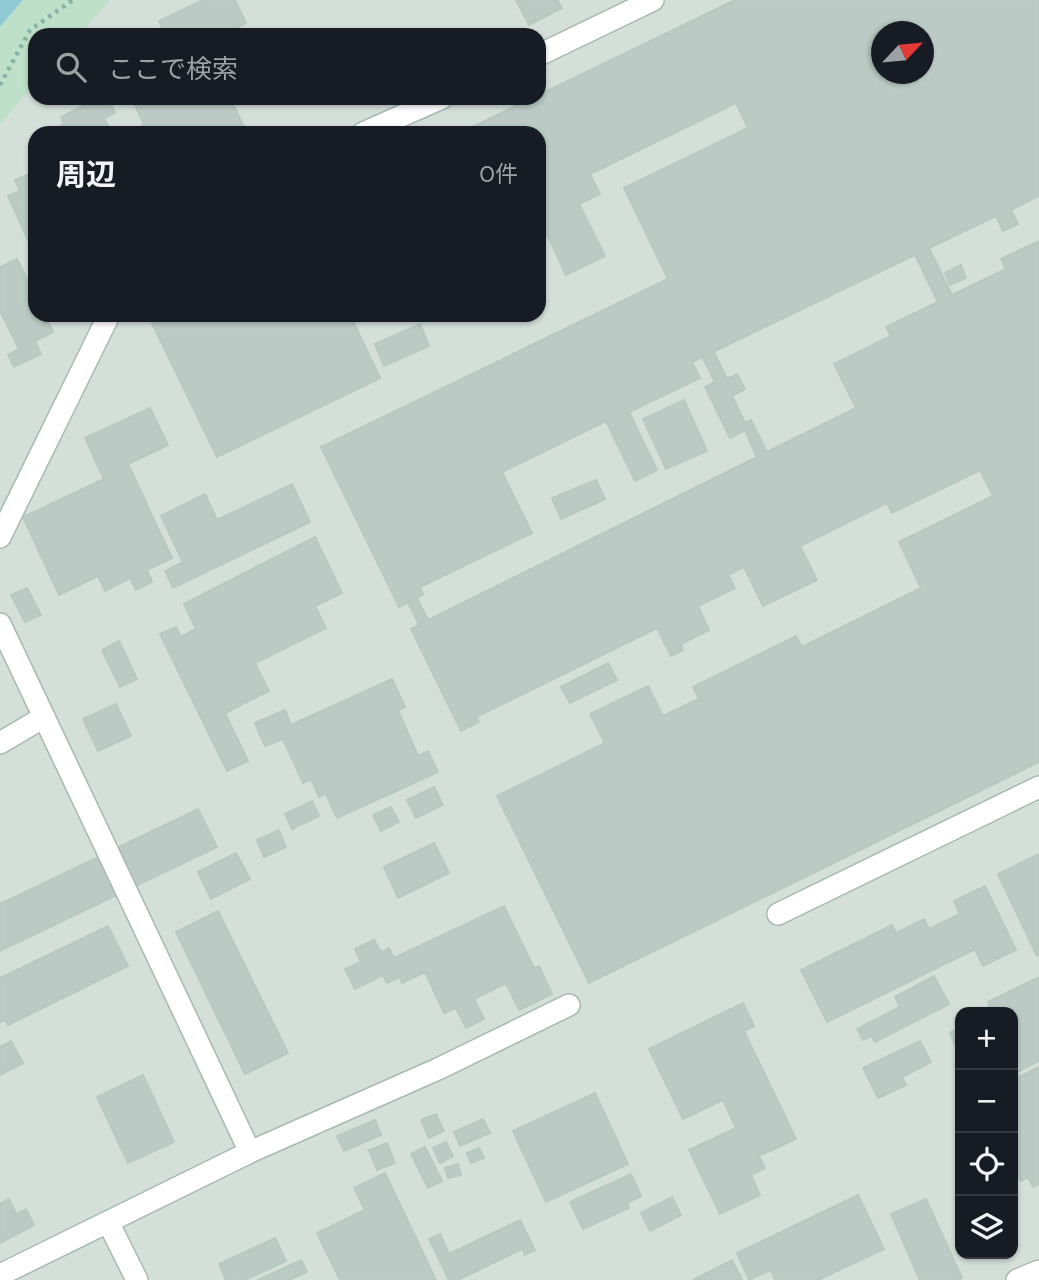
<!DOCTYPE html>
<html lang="ja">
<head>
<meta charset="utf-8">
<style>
	:root { --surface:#171b24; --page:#20242c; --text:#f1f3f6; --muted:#9ea1a6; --line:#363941 }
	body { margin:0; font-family:"DM Sans","Noto Sans JP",sans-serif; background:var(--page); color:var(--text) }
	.controls { position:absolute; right:21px; bottom:21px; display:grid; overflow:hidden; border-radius:14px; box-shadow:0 2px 5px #0004 }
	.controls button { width:63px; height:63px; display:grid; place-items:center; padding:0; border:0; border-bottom:2px solid var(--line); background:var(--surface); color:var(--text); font:35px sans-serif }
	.compass { position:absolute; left:871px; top:21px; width:63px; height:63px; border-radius:50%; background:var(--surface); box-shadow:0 2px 5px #0004; rotate:64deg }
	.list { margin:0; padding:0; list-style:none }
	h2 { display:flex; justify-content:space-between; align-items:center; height:91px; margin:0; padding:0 28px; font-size:30px }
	h2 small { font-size:23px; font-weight:400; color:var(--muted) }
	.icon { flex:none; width:38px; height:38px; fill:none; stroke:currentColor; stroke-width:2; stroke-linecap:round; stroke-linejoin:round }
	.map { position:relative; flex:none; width:1039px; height:1280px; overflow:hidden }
	.search { position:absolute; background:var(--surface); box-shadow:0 2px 5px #0004; left:28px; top:28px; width:518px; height:77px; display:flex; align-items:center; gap:18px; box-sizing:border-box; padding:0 24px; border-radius:21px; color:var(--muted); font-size:26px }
	.panel { position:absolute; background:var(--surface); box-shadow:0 2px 5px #0004; left:28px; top:126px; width:518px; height:196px; border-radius:21px }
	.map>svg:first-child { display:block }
	.built { fill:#d4dfda; fill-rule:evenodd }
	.green { fill:#bfe0c8 }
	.water { fill:#8ec9d4 }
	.building { fill:#bbcac4; stroke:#b8c9c2; stroke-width:2; fill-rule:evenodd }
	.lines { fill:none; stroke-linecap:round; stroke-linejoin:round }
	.minor-casing { stroke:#a8b8b2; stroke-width:24 }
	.path { stroke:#86b3a5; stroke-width:4.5; stroke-dasharray:3.5 5; stroke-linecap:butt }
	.minor { stroke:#fff; stroke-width:21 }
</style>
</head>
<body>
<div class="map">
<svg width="1039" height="1280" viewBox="0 0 1039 1280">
	<rect width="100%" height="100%" fill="#e6efeb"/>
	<path class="built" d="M 105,0 L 1039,0 L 1039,1280 L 0,1280 L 0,117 L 35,78 L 35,98 L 539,98 L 539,35 L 74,35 ZM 881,32 L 923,32 L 923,74 L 881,74 ZM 35,133 L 539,133 L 539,315 L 35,315 ZM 960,1012 L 1013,1012 L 1013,1254 L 960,1254 Z"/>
	<path class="green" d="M 23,0 L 110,0 L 79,35 L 35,35 L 35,84 L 0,124 L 0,27 Z"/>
	<path class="water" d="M 0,0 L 23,0 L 0,27 Z"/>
	<g class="building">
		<path d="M 203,0 L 235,0 L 246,23 L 222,35 L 166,35 L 159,21 Z"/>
		<path d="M 516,0 L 557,0 L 562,8 L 529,25 Z"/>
		<path d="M 735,0 L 1039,0 L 1039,196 L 1011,210 L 1018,224 L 1003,231 L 996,216 L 692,362 L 700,378 L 629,412 L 657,470 L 635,481 L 606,421 L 502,472 L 532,533 L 420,587 L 423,595 L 399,607 L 321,447 L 668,279 L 624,188 L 748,128 L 736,103 L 590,174 L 600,194 L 579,204 L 605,256 L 566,275 L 542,224 L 539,226 L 539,133 L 460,133 L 532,98 L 539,98 L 539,95 ZM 881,32 L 923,32 L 923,74 L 881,74 Z"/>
		<path d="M 87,98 L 108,98 L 115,113 L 104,118 L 109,128 L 98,133 L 56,133 L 54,129 L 64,124 L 61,117 L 89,103 Z"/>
		<path d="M 132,98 L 230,98 L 247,133 L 127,133 L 144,125 Z"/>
		<path d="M 32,173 L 35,179 L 35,255 L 8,196 L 20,191 L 15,180 Z"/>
		<path d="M 1039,241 L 1039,762 L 589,983 L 497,796 L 605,743 L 590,714 L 648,686 L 663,716 L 699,699 L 693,687 L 796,636 L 802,647 L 921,588 L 899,542 L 993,496 L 980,470 L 892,513 L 887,503 L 800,546 L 817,580 L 763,606 L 744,567 L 728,575 L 735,588 L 698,606 L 709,630 L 681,644 L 683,650 L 671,656 L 657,628 L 476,717 L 479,722 L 461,731 L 411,629 L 419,625 L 408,602 L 417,598 L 428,620 L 757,457 L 745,430 L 730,438 L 705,387 L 715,382 L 703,358 L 714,352 L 727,379 L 737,374 L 745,389 L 732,396 L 745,423 L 751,420 L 767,452 L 856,408 L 834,364 L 891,336 L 886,327 L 938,302 L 915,255 L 929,248 L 952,295 L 1006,269 L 1001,259 Z"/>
		<path d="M 17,259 L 35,295 L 35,315 L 45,315 L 53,332 L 35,341 L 41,354 L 14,367 L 8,355 L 19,349 L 0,311 L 0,267 Z"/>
		<path d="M 961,265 L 966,278 L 950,285 L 945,273 Z"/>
		<path d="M 148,315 L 354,315 L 351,317 L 380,378 L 217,457 Z"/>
		<path d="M 420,324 L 429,346 L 384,366 L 375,344 Z"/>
		<path d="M 684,400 L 707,451 L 666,469 L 643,419 Z"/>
		<path d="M 150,408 L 168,445 L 128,464 L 172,558 L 147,570 L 152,582 L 136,590 L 130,578 L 105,591 L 98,576 L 59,595 L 23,517 L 104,479 L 85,438 Z"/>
		<path d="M 596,480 L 605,499 L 561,519 L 552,498 Z"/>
		<path d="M 292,484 L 310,522 L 173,588 L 165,571 L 183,562 L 161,516 L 205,494 L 217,520 Z"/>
		<path d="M 315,537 L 342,593 L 315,606 L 326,628 L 255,663 L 269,691 L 225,713 L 248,761 L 227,771 L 160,634 L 176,627 L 181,637 L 196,629 L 184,604 Z"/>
		<path d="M 27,588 L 41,615 L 25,622 L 11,595 Z"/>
		<path d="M 119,641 L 137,679 L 120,687 L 102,650 Z"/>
		<path d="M 608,663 L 617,680 L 570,703 L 561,687 Z"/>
		<path d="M 392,679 L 405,707 L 398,710 L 418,756 L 428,751 L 438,772 L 337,818 L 326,794 L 319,797 L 311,779 L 303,783 L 283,739 L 265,746 L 255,723 L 285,710 L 291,725 Z"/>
		<path d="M 116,704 L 131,736 L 98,751 L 83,719 Z"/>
		<path d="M 434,787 L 443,805 L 416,818 L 407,800 Z"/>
		<path d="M 312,801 L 319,816 L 292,829 L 285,814 Z"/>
		<path d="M 391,807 L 399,822 L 381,831 L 373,815 Z"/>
		<path d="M 198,809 L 217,847 L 0,951 L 0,904 Z"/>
		<path d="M 279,830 L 286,847 L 264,857 L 257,840 Z"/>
		<path d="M 434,843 L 449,873 L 398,898 L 384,867 Z"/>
		<path d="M 236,853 L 250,879 L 211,899 L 198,872 Z"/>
		<path d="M 1039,854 L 1039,955 L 1037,956 L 998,874 Z"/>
		<path d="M 985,886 L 1016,950 L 983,966 L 975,949 L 827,1022 L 801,970 L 892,925 L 896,933 L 924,919 L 929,929 L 960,914 L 954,901 Z"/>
		<path d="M 504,906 L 534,968 L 539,966 L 552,994 L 519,1010 L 506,983 L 474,999 L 484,1019 L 466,1028 L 456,1008 L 444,1013 L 425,972 L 402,983 L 400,977 L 387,983 L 383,975 L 355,989 L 345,969 L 361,962 L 355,949 L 374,940 L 381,952 L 389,948 L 394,958 Z"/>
		<path d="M 218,911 L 288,1053 L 245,1074 L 176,932 Z"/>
		<path d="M 108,926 L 128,966 L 8,1025 L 5,1020 L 0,1022 L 0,978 Z"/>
		<path d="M 934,976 L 949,1004 L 875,1042 L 871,1036 L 863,1040 L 857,1029 L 900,1007 L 895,997 Z"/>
		<path d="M 1039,977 L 1039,1061 L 1013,1074 L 1013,1012 L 980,1012 L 990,1007 L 988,1002 Z"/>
		<path d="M 743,1003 L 754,1026 L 744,1031 L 796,1139 L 759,1156 L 765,1168 L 751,1175 L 760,1195 L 720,1214 L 689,1150 L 736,1128 L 723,1100 L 683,1119 L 649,1049 Z"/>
		<path d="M 960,1022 L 960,1055 L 950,1033 L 958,1029 L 955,1024 Z"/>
		<path d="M 11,1041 L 23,1063 L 0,1075 L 0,1047 Z"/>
		<path d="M 920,1041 L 931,1062 L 902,1077 L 906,1085 L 878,1098 L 863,1068 Z"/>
		<path d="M 1039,1067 L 1039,1184 L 1033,1187 L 1028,1177 L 1021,1181 L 1013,1164 L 1013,1080 Z"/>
		<path d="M 143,1075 L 174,1142 L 128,1163 L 97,1097 Z"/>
		<path d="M 595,1093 L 628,1164 L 546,1202 L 513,1131 Z"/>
		<path d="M 436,1114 L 444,1131 L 429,1138 L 421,1120 Z"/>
		<path d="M 483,1119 L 490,1133 L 460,1146 L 454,1132 Z"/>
		<path d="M 375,1120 L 381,1135 L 344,1151 L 337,1136 Z"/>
		<path d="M 446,1142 L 453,1156 L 440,1163 L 433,1148 Z"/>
		<path d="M 387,1143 L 395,1163 L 377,1170 L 369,1150 Z"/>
		<path d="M 425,1147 L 442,1181 L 428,1188 L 411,1154 Z"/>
		<path d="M 479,1148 L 484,1158 L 471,1163 L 467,1153 Z"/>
		<path d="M 458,1164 L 461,1175 L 448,1178 L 445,1168 Z"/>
		<path d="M 385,1173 L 436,1280 L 340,1280 L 317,1233 L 365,1210 L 354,1188 Z"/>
		<path d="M 631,1174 L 641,1196 L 627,1203 L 629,1208 L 583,1229 L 570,1202 Z"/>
		<path d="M 858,1195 L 884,1249 L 818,1280 L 775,1280 L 771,1270 L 749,1280 L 737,1253 Z"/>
		<path d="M 672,1197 L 681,1215 L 650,1231 L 641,1213 Z"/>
		<path d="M 9,1199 L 16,1214 L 26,1209 L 34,1225 L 0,1243 L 0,1204 Z"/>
		<path d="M 926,1199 L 962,1278 L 958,1280 L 920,1280 L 891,1214 Z"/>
		<path d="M 520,1220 L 535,1250 L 525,1255 L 522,1249 L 458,1280 L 449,1280 L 429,1239 L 440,1234 L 449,1254 Z"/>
		<path d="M 275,1238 L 286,1261 L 245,1280 L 226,1280 L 219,1264 Z"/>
		<path d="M 301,1260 L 307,1272 L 289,1280 L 258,1280 Z"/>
		<path d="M 732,1260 L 742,1280 L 693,1280 Z"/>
	</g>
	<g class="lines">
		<g class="minor-casing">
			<g id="minor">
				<path d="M 539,55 L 653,0"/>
				<path d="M 363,133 L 442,98"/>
				<path d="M 0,537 L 109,315"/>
				<path d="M 0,624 L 250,1152"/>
				<path d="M 0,743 L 44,717"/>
				<path d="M 778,914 L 1039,787"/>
				<path d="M 109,1224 L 137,1280"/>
				<path d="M 0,1275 L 250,1152 L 438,1069 L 569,1005"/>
				<path d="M 1017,1280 L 1039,1271"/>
			</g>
		</g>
		<path class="path" d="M 0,85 L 30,30 L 73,0"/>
		<use href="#minor" class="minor"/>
	</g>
</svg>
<div class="controls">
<button>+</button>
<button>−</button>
<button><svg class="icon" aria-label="locate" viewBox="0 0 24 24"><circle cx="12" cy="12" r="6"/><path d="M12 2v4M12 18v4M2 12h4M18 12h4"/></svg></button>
<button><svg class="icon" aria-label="layers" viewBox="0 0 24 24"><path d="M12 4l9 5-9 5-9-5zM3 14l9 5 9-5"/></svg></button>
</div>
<svg class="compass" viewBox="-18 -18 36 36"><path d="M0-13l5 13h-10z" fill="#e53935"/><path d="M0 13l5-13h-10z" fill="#9ea1a6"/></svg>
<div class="search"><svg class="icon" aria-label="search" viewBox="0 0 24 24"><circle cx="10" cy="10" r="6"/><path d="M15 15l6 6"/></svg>ここで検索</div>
<section class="panel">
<h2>周辺<small>0件</small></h2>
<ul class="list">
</ul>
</section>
</div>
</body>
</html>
